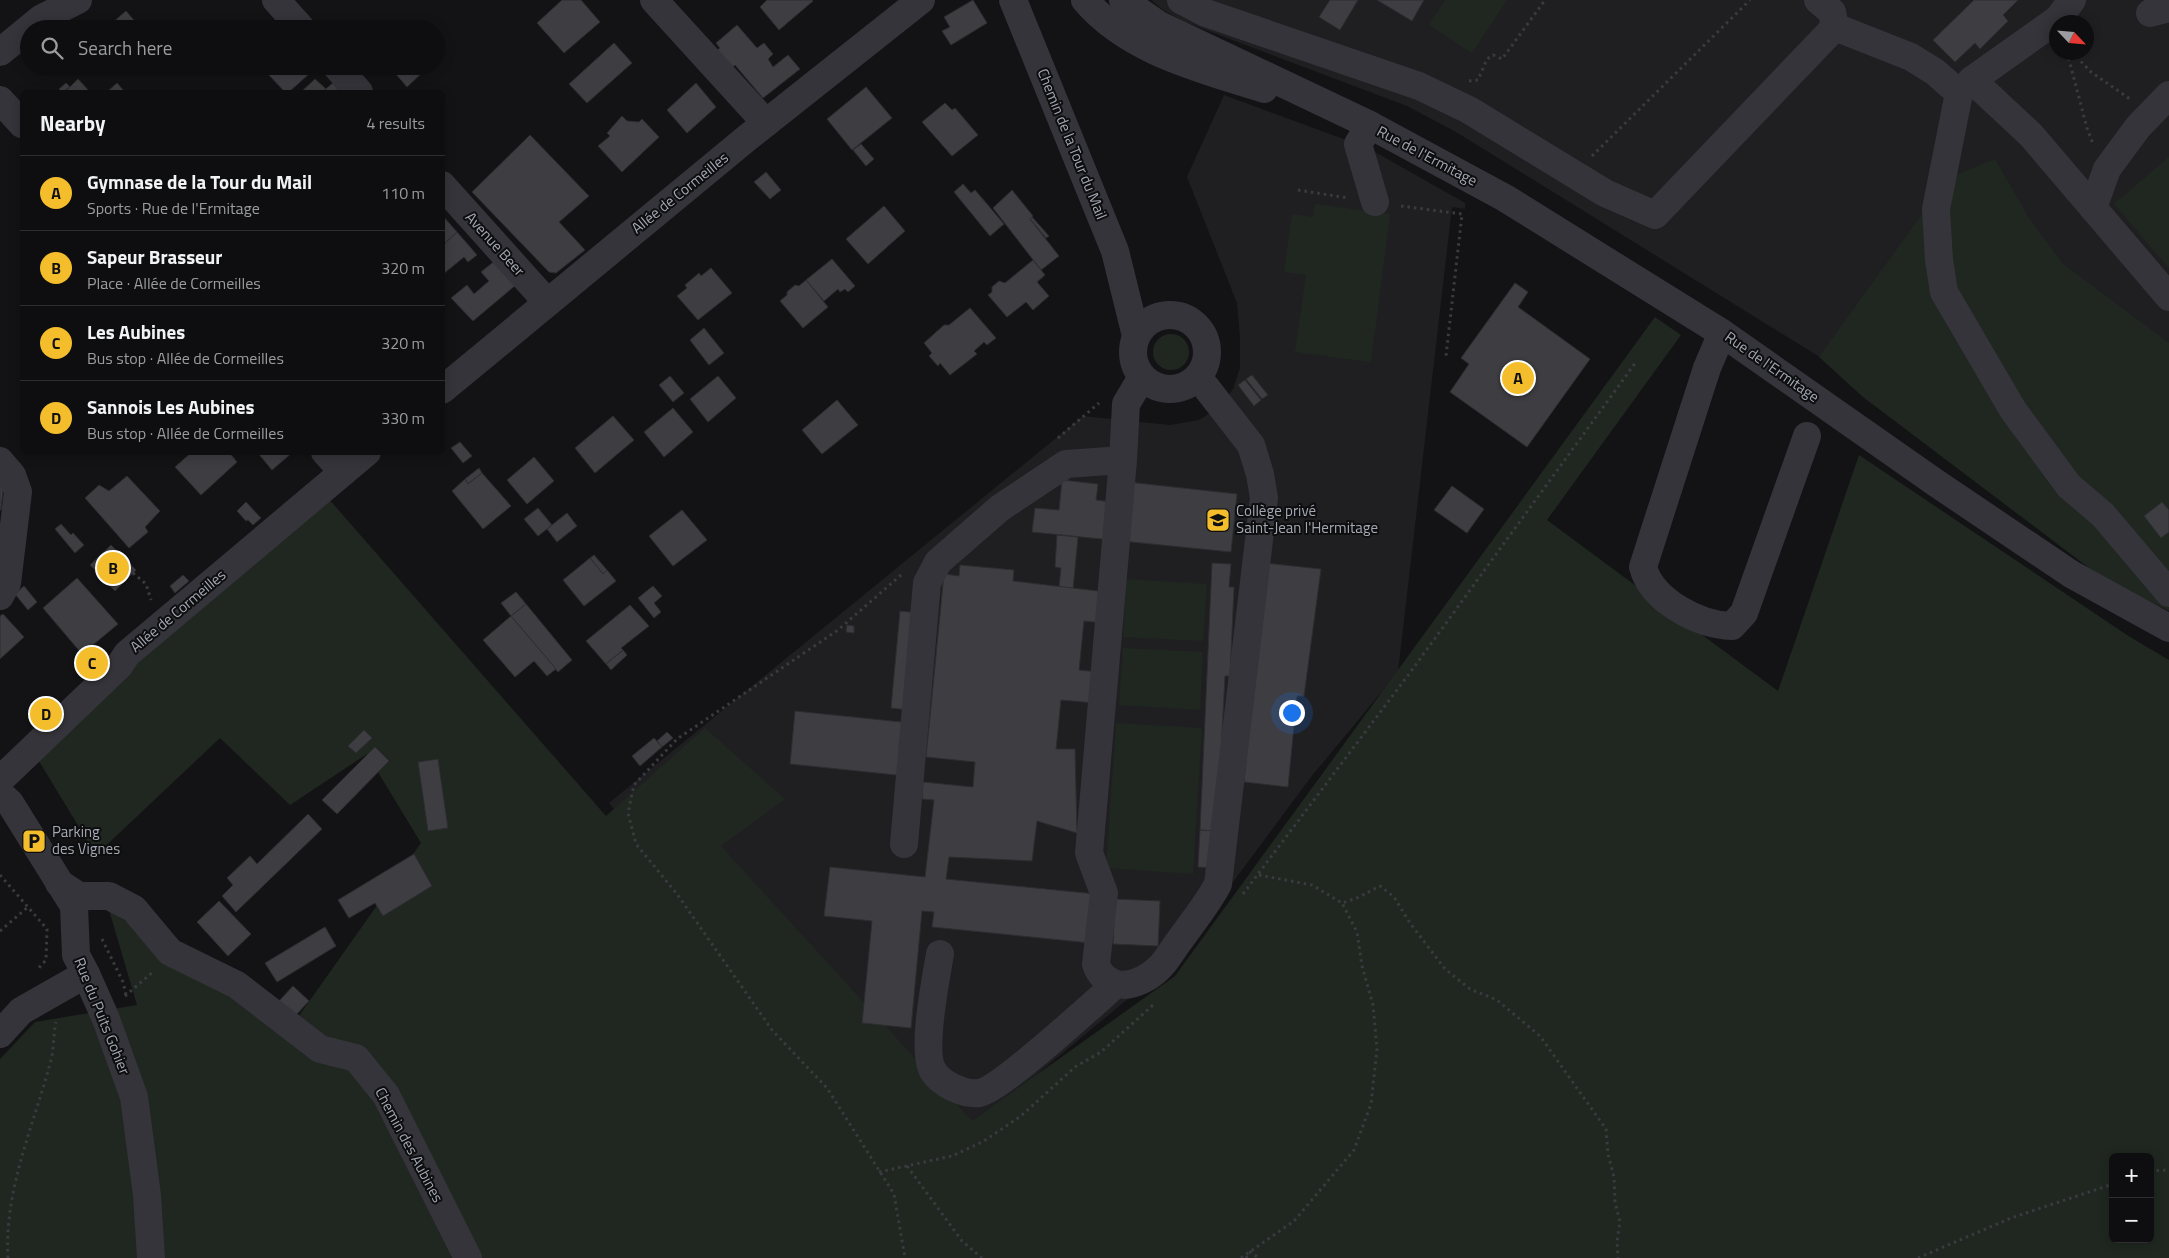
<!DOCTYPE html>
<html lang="en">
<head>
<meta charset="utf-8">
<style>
	:root { --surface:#0e0e10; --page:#171719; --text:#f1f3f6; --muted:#9b9c9f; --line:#2e2e30; --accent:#f3bd2c }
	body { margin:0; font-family:"Titillium Web",sans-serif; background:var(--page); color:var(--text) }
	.controls { position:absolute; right:15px; bottom:15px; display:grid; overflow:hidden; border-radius:8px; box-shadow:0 2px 12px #0003 }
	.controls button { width:45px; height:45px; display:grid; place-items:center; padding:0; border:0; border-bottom:1px solid var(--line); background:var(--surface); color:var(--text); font:25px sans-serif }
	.compass { position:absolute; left:2049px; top:15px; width:45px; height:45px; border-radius:50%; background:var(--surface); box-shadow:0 2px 12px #0003; rotate:116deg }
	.you { position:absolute; left:1291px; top:712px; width:18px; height:18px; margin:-12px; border:4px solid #fff; border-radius:50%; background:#1a73e8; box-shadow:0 0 0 8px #1a73e833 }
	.badge { display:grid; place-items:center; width:32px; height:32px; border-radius:50%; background:var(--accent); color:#111; font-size:16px; font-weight:700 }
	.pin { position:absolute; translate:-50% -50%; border:2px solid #fff; box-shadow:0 1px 5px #0006 }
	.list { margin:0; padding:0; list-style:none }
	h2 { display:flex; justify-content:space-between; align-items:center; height:65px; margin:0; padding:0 20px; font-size:21px }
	h2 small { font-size:16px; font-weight:400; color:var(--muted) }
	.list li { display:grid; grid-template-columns:32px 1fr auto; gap:15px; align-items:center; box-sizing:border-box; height:75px; padding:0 20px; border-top:1px solid var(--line) }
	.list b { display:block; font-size:19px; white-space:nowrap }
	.list p { margin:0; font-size:16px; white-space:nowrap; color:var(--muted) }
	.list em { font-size:16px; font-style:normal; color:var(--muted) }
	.icon { flex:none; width:28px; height:28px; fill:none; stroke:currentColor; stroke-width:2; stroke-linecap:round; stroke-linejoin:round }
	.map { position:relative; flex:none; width:2169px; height:1258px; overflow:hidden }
	.search { position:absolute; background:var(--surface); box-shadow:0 2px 12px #0003; left:20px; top:20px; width:425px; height:55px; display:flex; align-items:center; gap:12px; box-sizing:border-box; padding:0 18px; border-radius:28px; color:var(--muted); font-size:19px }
	.panel { position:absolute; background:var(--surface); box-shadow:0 2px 12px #0003; left:20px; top:90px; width:425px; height:365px; border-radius:8px }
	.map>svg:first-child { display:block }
	.built { fill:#1f1f22; fill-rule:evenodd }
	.green { fill:#1f2720; fill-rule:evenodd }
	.building { fill:#3d3d42; stroke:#2d2d31 }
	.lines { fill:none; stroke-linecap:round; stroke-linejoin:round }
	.path { stroke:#3a3b41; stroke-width:3; stroke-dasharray:2.5 4; stroke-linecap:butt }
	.minor { stroke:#34343a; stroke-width:28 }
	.labels { text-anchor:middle; stroke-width:4; stroke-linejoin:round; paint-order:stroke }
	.street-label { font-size:15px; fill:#a4a8b5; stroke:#0e0e0f }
	.poi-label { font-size:15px; fill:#a4a8b5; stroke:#0e0e0f; text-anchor:start }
</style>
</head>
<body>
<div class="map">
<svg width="2169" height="1258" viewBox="0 0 2169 1258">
	<rect width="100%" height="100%" fill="#131315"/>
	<g class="built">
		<path d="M 1151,0 L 2169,0 L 2169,573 L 1456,132 L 1407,106 L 1185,22 L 1163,10 ZM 2056,22 L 2086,22 L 2086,52 L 2056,52 Z"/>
		<path d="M 1224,95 L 1368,148 L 1465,203 L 1465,209 L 1452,207 L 1398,672 L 1311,777 L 1176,959 L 923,1169 L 609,803 L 1083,416 L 1170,425 L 1199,420 L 1218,408 L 1233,389 L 1240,368 L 1240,337 L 1237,303 L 1187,177 Z"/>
	</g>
	<g class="green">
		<path d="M 1445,0 L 1507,0 L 1472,53 L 1429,25 Z"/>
		<path d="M 2169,157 L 2169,268 L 2114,204 Z"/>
		<path d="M 1995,159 L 2029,218 L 2062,263 L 2169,343 L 2169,611 L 2105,580 L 1863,397 L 1819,357 L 1948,178 Z"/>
		<path d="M 1315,204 L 1390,214 L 1371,362 L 1295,352 L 1306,275 L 1284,272 L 1292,214 L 1313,217 Z"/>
		<path d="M 1655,317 L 1681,335 L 1547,520 L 1778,691 L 1859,455 L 2130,637 L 2169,660 L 2169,1258 L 0,1258 L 0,1059 L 35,1022 L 137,1005 L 109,910 L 289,1030 L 421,843 L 367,754 L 290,805 L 220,738 L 96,855 L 34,753 L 328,498 L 606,816 L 705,728 L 785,799 L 721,846 L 972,1121 L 1175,976 ZM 2113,1157 L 2150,1157 L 2150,1239 L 2113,1239 Z"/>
		<circle cx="1171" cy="352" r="18"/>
		<path d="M 1126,579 L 1207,584 L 1203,641 L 1123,637 Z"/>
		<path d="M 1123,648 L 1203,652 L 1200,710 L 1119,705 Z"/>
		<path d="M 1116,723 L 1202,728 L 1193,874 L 1106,868 Z"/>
	</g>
	<g class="building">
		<path d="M 562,0 L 581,0 L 600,22 L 564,53 L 537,23 Z"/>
		<path d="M 767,0 L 812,0 L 813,1 L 779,30 L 760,7 Z"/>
		<path d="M 973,0 L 987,23 L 951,45 L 942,31 L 950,27 L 944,17 Z"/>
		<path d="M 1330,0 L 1358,0 L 1340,30 L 1319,17 Z"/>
		<path d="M 1377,0 L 1424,0 L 1412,21 Z"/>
		<path d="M 1974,0 L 2018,0 L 2003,15 L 2008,21 L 1980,49 L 1975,43 L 1955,62 L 1933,40 Z"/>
		<path d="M 126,11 L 140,27 L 138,29 L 115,29 L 111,24 Z"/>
		<path d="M 737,25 L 757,48 L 764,43 L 773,54 L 768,59 L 773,67 L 788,55 L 800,69 L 763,98 L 735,65 L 726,72 L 711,55 L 720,48 L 716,43 Z"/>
		<path d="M 614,43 L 632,63 L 587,103 L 569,84 Z"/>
		<path d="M 274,66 L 304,66 L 310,73 L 289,92 L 285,92 L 267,73 Z"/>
		<path d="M 389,66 L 425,66 L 427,68 L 407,87 Z"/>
		<path d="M 78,79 L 90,92 L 64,92 L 70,87 Z"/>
		<path d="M 315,79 L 326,89 L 322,92 L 301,92 Z"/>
		<path d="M 66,83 L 70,87 L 62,92 L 59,89 Z"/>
		<path d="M 117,83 L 125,92 L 107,92 Z"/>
		<path d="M 333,83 L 340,92 L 322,92 Z"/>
		<path d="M 696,83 L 716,107 L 687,133 L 667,110 Z"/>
		<path d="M 866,87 L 892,118 L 852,150 L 827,119 Z"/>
		<path d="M 945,103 L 952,110 L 955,108 L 978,135 L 952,156 L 922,122 Z"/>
		<path d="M 622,116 L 627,121 L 639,122 L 642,119 L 659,137 L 622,172 L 598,146 L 610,136 L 607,133 Z"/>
		<path d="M 530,135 L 589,196 L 559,222 L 585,250 L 556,273 L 549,272 L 472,192 Z"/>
		<path d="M 861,144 L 874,159 L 866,166 L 853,150 Z"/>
		<path d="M 766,172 L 781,190 L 770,199 L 754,182 Z"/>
		<path d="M 963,184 L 971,193 L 975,190 L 1004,224 L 990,236 L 954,192 Z"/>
		<path d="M 1012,190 L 1033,216 L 1030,219 L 1059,256 L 1041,270 L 993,208 Z"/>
		<path d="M 884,206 L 905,231 L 868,264 L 846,239 Z"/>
		<path d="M 442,215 L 457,232 L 442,246 Z"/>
		<path d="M 1032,217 L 1049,236 L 1046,238 L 1030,219 Z"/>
		<path d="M 457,232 L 477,255 L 468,262 L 464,257 L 442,275 L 442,246 Z"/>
		<path d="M 497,259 L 517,284 L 473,321 L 451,298 L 467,285 L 474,294 L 489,281 L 481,272 Z"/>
		<path d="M 832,259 L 855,286 L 848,292 L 845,289 L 840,292 L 838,289 L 824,301 L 806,280 Z"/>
		<path d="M 1033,260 L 1045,275 L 1037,282 L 1049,296 L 1033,310 L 1026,302 L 1007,317 L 988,295 L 992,292 L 992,287 L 999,281 L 1005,283 Z"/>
		<path d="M 711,268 L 732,293 L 698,320 L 677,296 L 687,288 L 685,285 L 699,273 L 701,276 Z"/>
		<path d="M 806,280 L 828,307 L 803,328 L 780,301 L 787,295 L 787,292 L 795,285 L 799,286 Z"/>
		<path d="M 1515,283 L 1528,292 L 1518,307 L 1590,359 L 1527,447 L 1450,392 L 1469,364 L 1461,358 Z"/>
		<path d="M 970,308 L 996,338 L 987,345 L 984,342 L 974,351 L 977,354 L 950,375 L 940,363 L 938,366 L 929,356 L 932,353 L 924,343 L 944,325 L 949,325 Z"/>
		<path d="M 704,328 L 724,353 L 709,365 L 690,340 Z"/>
		<path d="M 1252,375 L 1268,395 L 1262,399 L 1246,379 Z"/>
		<path d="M 670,376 L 684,393 L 673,402 L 659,385 Z"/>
		<path d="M 718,376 L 736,398 L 708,422 L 690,399 Z"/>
		<path d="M 1245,380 L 1261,400 L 1254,406 L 1238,385 Z"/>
		<path d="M 837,400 L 858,425 L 822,454 L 802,430 Z"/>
		<path d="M 673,408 L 693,432 L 664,457 L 644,432 Z"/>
		<path d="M 613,416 L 634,440 L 595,473 L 575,448 Z"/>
		<path d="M 460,442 L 472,456 L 463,463 L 451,448 Z"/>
		<path d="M 192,452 L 229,452 L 237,462 L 201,495 L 175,467 Z"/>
		<path d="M 257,452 L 293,452 L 272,470 Z"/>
		<path d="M 534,457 L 554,481 L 527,504 L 507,480 Z"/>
		<path d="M 479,468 L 482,473 L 468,484 L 465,479 Z"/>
		<path d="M 482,473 L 511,506 L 483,529 L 452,491 L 465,479 L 468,484 Z"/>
		<path d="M 127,476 L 160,511 L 145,527 L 148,532 L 129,548 L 85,498 L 99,485 L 109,491 Z"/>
		<path d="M 0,479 L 4,480 L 1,510 L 0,510 Z"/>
		<path d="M 1062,480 L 1098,484 L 1096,500 L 1126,504 L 1128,482 L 1237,494 L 1231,552 L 1032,532 L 1035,508 L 1059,510 Z"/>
		<path d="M 1452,486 L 1484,509 L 1467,533 L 1434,510 Z"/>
		<path d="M 246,502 L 261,518 L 253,525 L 248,520 L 246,521 L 237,511 Z"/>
		<path d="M 2162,502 L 2169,510 L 2169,532 L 2161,538 L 2144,516 Z"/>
		<path d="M 538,508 L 552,525 L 538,536 L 524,519 Z"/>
		<path d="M 682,510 L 707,540 L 673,566 L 649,536 Z"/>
		<path d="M 567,513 L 577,526 L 557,542 L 547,529 Z"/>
		<path d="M 61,524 L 71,535 L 73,533 L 84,545 L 75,553 L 55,529 Z"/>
		<path d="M 1057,535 L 1078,537 L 1073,589 L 1059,587 L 1061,568 L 1055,567 Z"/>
		<path d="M 111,545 L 136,570 L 115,591 L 90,565 Z"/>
		<path d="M 594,555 L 607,570 L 603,574 L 590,558 Z"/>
		<path d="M 590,558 L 603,574 L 607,570 L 616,581 L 584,606 L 563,580 Z"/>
		<path d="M 1212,563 L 1231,564 L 1229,587 L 1234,587 L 1230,676 L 1225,676 L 1217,831 L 1200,830 Z"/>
		<path d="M 1265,563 L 1321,569 L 1304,696 L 1297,696 L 1288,787 L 1244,782 Z"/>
		<path d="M 960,565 L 1014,570 L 1013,581 L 1106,592 L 1103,623 L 1084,621 L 1079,670 L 1098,672 L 1095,703 L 1061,700 L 1056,749 L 1075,749 L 1077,833 L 1037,821 L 1032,861 L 949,857 L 946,879 L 1096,894 L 1090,943 L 932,927 L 934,912 L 922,911 L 911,1028 L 862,1023 L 872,921 L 824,916 L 830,867 L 925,877 L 934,800 L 922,799 L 923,782 L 973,787 L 975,762 L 926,757 L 944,574 L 959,576 Z"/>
		<path d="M 183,575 L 189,581 L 175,593 L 170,586 Z"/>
		<path d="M 77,578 L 118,624 L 82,654 L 43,608 Z"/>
		<path d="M 24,586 L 37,602 L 28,610 L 15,594 Z"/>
		<path d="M 653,586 L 662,596 L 654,603 L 661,612 L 654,618 L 638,598 Z"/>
		<path d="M 516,592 L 526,604 L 511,616 L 501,603 Z"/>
		<path d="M 526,604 L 572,660 L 558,672 L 511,616 Z"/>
		<path d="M 630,605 L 649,626 L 621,648 L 623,650 L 606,664 L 586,641 Z"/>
		<path d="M 900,611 L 918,613 L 909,710 L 891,708 Z"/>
		<path d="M 3,614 L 24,637 L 0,659 L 0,616 Z"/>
		<path d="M 511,616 L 556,669 L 547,676 L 534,661 L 515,677 L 483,640 Z"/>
		<path d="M 847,625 L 854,626 L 854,633 L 846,632 Z"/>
		<path d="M 623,650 L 627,655 L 611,670 L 606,664 Z"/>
		<path d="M 795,711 L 911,723 L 906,776 L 790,764 Z"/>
		<path d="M 364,730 L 372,738 L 356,753 L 348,746 Z"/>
		<path d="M 667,732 L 673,738 L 662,747 L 657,741 Z"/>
		<path d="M 654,738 L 662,747 L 640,766 L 632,756 Z"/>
		<path d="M 375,747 L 389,761 L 337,814 L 322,800 Z"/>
		<path d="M 438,759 L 448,828 L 428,831 L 418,762 Z"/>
		<path d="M 308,814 L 322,829 L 236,912 L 222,896 L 233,885 L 227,878 L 250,856 L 257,864 Z"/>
		<path d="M 1200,830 L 1217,831 L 1216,868 L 1198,867 Z"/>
		<path d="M 414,854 L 432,886 L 383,916 L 375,903 L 349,918 L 338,900 Z"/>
		<path d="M 1115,899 L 1160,901 L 1158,946 L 1113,944 Z"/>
		<path d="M 219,901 L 251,934 L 228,956 L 197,922 Z"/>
		<path d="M 325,927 L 336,946 L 277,982 L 265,963 Z"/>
		<path d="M 293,986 L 309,1001 L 295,1016 L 279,1001 Z"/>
	</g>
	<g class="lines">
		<g class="path">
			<path d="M 2067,52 L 2087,128 L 2093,144"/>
			<path d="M 2072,52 L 2091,72 L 2130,99"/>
			<path d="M 1469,81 L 1478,80 L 1487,59 L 1493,55 L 1502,59 L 1545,0"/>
			<path d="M 1592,156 L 1750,0"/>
			<path d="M 1298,190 L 1348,198"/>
			<path d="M 1401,206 L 1462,214 L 1446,356"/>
			<path d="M 1058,438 L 1099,403"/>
			<path d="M 133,573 L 146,584 L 151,600"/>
			<path d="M 901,575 L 838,630 L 677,739 L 634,785 L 628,813 L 636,844 L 677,894 L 772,1030 L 827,1088 L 894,1194 L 905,1258"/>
			<path d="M 0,875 L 47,929 L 46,960 L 37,970"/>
			<path d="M 1259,875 L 1312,885 L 1342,903 L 1357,898 L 1380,886 L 1394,897 L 1410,923 L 1445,969 L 1470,989 L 1497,1000 L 1540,1036 L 1606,1129 L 1608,1154 L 1614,1177 L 1615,1202 L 1620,1222 L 1617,1241 L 1618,1258"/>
			<path d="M 1243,894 L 1409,674 L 1636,362"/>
			<path d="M 0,931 L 28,907"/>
			<path d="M 102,939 L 123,982 L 126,995"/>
			<path d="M 125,996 L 154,971"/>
			<path d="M 907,1166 L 962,1241 L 982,1258"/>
			<path d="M 2150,1171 L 2169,1170"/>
			<path d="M 879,1172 L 952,1156 L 984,1141 L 1021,1116 L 1075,1067 L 1101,1052 L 1153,1005"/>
			<path d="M 8,1258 C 4,1191 33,1127 50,1064 C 54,1051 53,1036 56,1022"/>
			<path d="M 1241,1258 L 1294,1221 L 1354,1150 L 1371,1104 L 1377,1049 L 1373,1005 L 1362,966 L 1357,932 L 1342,903"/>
			<path d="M 1246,1258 L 1250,1252 L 1259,1258"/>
			<path d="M 1918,1258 L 2011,1218 L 2113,1184"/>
		</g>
		<g class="minor">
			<path d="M 276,0 L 302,29"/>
			<path d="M 654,0 L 766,123"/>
			<path d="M 1013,0 L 1115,251 L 1136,336"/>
			<path d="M 1085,0 C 1129,52 1202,69 1264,89"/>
			<path d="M 1123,0 L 1159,25 L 1370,125 L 1505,198 L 1722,333 L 1936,483 L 2071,574 L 2169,628"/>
			<path d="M 1181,0 L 1206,13 L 1419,86 L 1469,110 L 1605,193 L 1655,215 L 1835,27 L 1832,12 L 1818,0"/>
			<path d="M 2072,0 L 2058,19 L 1972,80 L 1959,93 L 1936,209 L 1939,260 L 1944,292 L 2013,410 L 2069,486 L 2103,515 L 2169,593"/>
			<path d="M 2150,13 L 2169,8"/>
			<path d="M 1835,27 L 1911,57 L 1935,72 L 1959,93"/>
			<path d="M 0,52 L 42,18 L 78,0"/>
			<path d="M 336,66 L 359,92"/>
			<path d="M 1972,80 L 2031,135 L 2169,297"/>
			<path d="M 0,100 L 22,124"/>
			<path d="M 1370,125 L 1358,144 L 1375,202"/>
			<path d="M 442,185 L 547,302"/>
			<path d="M 2093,208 L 2107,169 L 2138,127 L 2169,95"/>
			<circle cx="1170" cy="352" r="37"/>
			<path d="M 1722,333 L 1707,368 L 1643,567 C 1652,601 1699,625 1732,626 L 1744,613 L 1807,436"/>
			<path d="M 1142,377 L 1126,404 L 1123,460 L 1089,853 L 1104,893 L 1096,964 C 1099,974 1104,978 1113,983 C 1128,989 1148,979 1159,968 C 1166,962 1171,952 1177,944 C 1191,924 1207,905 1218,884 L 1264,498 L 1260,474 L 1251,445 L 1198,377"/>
			<path d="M 442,390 L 747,138 L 921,0"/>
			<path d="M 325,452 L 343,472"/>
			<path d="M 0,461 L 12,475 L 18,492 L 7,583 L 0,596"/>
			<path d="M 0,780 L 119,666 L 127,654 L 367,452"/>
			<path d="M 0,794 L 10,803 L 74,906 L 76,955 L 86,974 L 106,1019 L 134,1097 L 147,1195 L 151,1258"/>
			<path d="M 904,844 L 927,583 L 938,562 L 1000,508 L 1066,464 L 1123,460"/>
			<path d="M 59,883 L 79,896 L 109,896 L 134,909 L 170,952 L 237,985 L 320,1049 L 356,1058 L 386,1095 L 468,1258"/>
			<path d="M 940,954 C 936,978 921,1051 933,1071 C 941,1084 964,1095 979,1093 C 1000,1090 1094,1003 1116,984"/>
			<path d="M 0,1034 L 21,1011 L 86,974"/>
		</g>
	</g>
	<defs>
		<g id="school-square" transform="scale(1.25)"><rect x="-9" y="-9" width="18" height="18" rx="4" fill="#f3bd2c" stroke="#0e0e0f"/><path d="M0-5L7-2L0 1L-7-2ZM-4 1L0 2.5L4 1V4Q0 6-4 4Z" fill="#111"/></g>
		<g id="parking-square" transform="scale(1.25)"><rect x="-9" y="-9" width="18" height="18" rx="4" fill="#f3bd2c" stroke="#0e0e0f"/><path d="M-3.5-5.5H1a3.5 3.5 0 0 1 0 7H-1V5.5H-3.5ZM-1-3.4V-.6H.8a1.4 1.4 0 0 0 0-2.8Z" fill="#111"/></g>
	</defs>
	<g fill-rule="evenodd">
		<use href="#school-square" x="1218" y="520"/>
		<use href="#parking-square" x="34" y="841"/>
	</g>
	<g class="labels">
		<g class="street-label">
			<text transform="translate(1072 144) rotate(68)" y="5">Chemin de la Tour du Mail</text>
			<text transform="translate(1427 156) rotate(28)" y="5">Rue de l'Ermitage</text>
			<text transform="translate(680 193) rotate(-39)" y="5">Allée de Cormeilles</text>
			<text transform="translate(495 244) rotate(48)" y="5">Avenue Beer</text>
			<text transform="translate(1772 367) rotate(35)" y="5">Rue de l'Ermitage</text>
			<text transform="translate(178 611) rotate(-40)" y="5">Allée de Cormeilles</text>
			<text transform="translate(102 1016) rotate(68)" y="5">Rue du Puits Gohier</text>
			<text transform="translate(409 1145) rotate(62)" y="5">Chemin des Aubines</text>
		</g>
		<g class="poi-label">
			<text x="1236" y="516">Collège privé<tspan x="1236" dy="17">Saint-Jean l'Hermitage</tspan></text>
			<text x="52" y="837">Parking<tspan x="52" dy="17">des Vignes</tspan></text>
		</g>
	</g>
</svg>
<div class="controls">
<button>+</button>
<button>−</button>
</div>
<svg class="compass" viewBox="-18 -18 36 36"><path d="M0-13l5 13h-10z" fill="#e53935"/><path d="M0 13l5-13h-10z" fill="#9b9c9f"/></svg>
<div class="you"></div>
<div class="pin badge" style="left:1518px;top:378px">A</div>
<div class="pin badge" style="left:113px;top:568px">B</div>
<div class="pin badge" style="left:92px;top:663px">C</div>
<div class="pin badge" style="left:46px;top:714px">D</div>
<div class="search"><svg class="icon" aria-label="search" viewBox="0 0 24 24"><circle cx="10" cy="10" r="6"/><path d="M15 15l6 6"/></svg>Search here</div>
<section class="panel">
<h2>Nearby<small>4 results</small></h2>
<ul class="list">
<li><span class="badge">A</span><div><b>Gymnase de la Tour du Mail</b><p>Sports · Rue de l'Ermitage</p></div><em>110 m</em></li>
<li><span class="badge">B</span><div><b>Sapeur Brasseur</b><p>Place · Allée de Cormeilles</p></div><em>320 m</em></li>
<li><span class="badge">C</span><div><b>Les Aubines</b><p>Bus stop · Allée de Cormeilles</p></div><em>320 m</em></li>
<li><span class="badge">D</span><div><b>Sannois Les Aubines</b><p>Bus stop · Allée de Cormeilles</p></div><em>330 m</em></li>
</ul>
</section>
</div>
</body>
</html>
